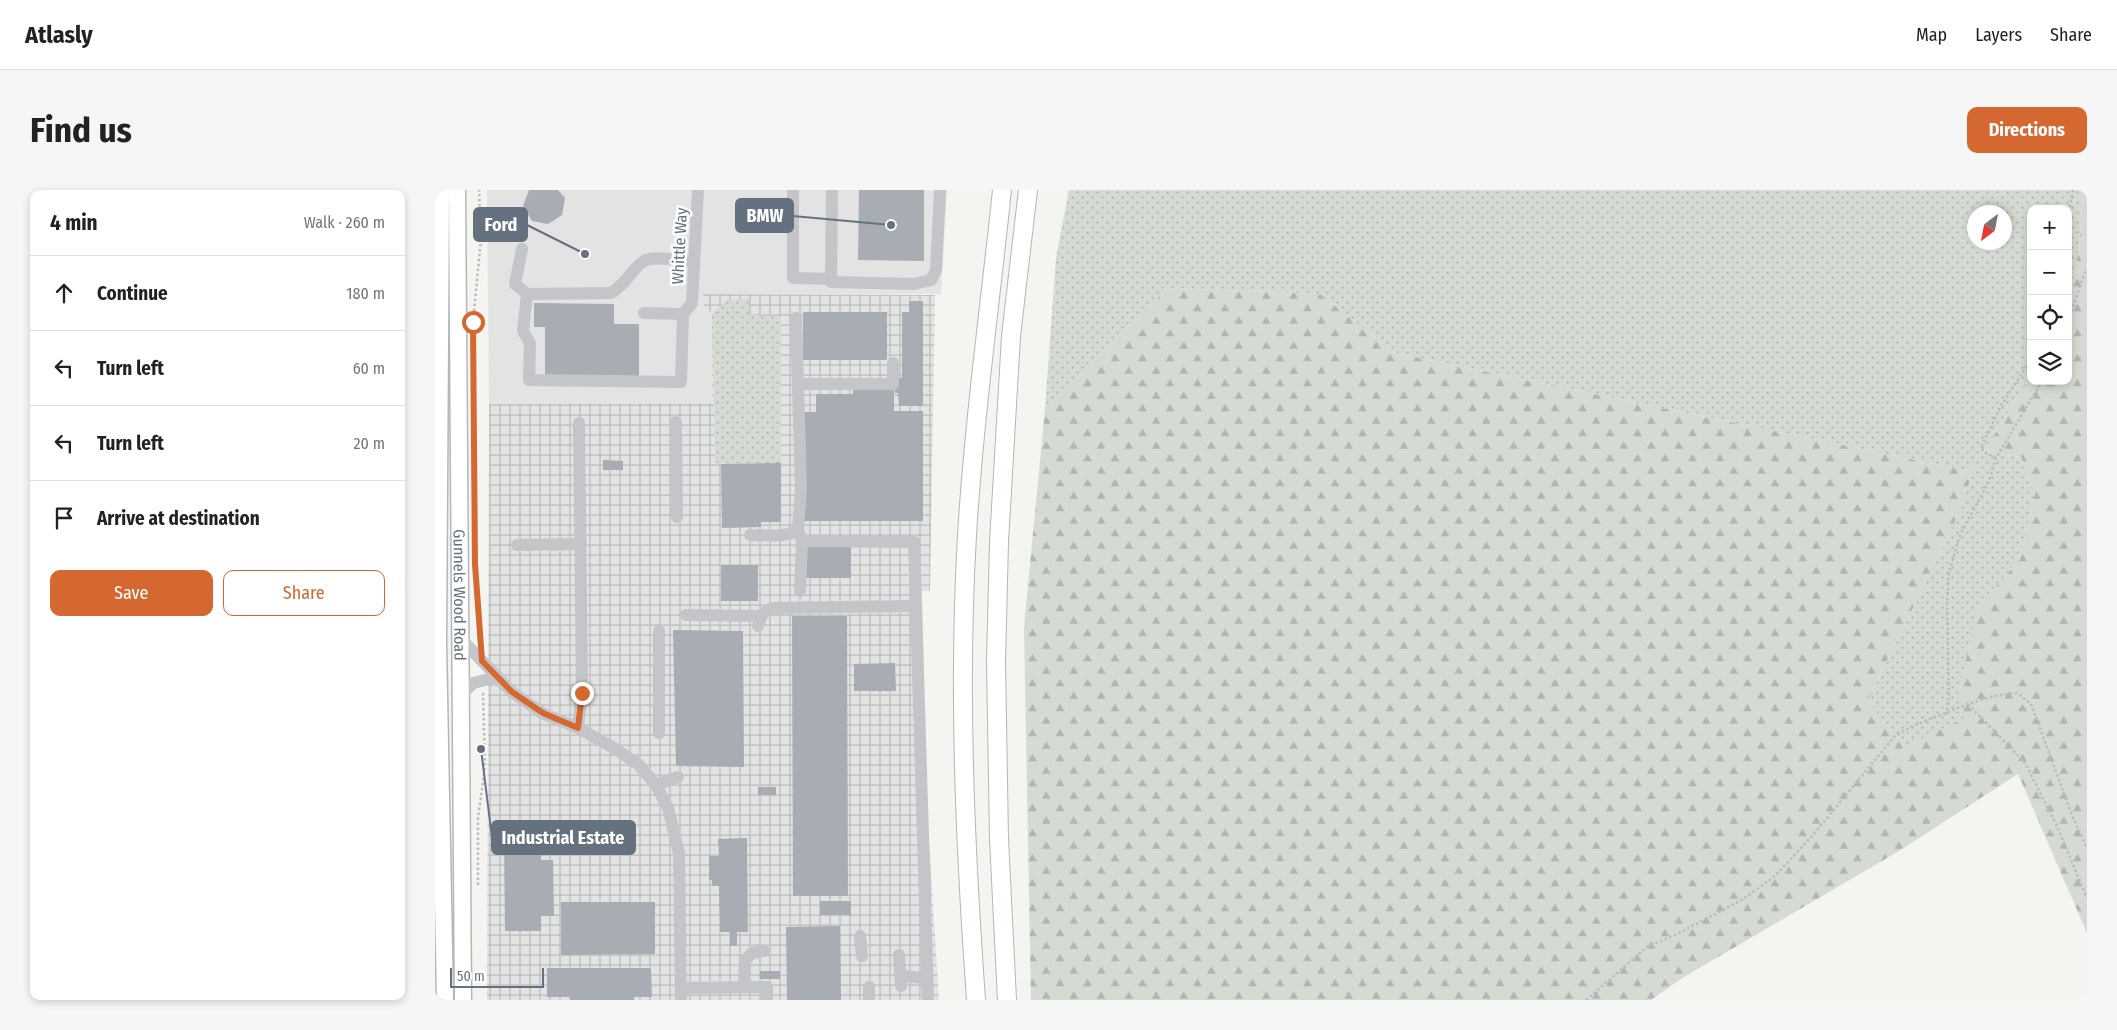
<!DOCTYPE html>
<html lang="en">
<head>
<meta charset="utf-8">
<style>
	:root { --surface:#fff; --page:#f6f6f6; --text:#222; --muted:#767676; --line:#e0e0e0; --accent:#d56830 }
	body { margin:0; font-family:"Fira Sans Condensed",sans-serif; background:var(--page); color:var(--text) }
	.controls { position:absolute; right:15px; top:15px; display:grid; overflow:hidden; border-radius:10px; box-shadow:0 2px 8px #0003 }
	.controls button { width:45px; height:45px; display:grid; place-items:center; padding:0; border:0; border-bottom:1px solid var(--line); background:var(--surface); color:var(--text); font:25px sans-serif }
	.compass { position:absolute; left:1532px; top:15px; width:45px; height:45px; border-radius:50%; background:var(--surface); box-shadow:0 2px 8px #0003; rotate:212deg }
	.scale { position:absolute; left:15px; bottom:12px; width:94px; box-sizing:border-box; padding-left:5px; border:2px solid #667180; border-top:0; font-size:14px; line-height:18px; white-space:nowrap; color:#667180; -webkit-text-stroke:4px #fff; paint-order:stroke }
	.stop { position:absolute; width:15px; height:15px; margin:-11px; border:4px solid #d56830; border-radius:50%; background:#fff }
	.stop.end { background:#d56830; border-color:#fff; box-shadow:0 1px 5px #0008 }
	.list { margin:0; padding:0; list-style:none }
	h2 { display:flex; justify-content:space-between; align-items:center; height:65px; margin:0; padding:0 20px; font-size:21px }
	h2 small { font-size:16px; font-weight:400; color:var(--muted) }
	.list li { display:grid; grid-template-columns:32px 1fr auto; gap:15px; align-items:center; box-sizing:border-box; height:75px; padding:0 20px; border-top:1px solid var(--line) }
	.list b { display:block; font-size:19px; white-space:nowrap }
	.list em { font-size:16px; font-style:normal; color:var(--muted) }
	.actions { display:flex; gap:10px; padding:15px 20px }
	.actions a { flex:1; padding:11px 0; border:1px solid var(--accent); border-radius:10px; text-align:center; font-size:18px; color:var(--accent) }
	.actions .main { background:var(--accent); color:#fff }
	.icon { flex:none; width:28px; height:28px; fill:none; stroke:currentColor; stroke-width:2; stroke-linecap:round; stroke-linejoin:round }
	.map { position:relative; flex:none; width:1652px; height:810px; overflow:hidden; border-radius:10px }
	header { display:flex; align-items:center; gap:30px; box-sizing:border-box; height:70px; padding:0 25px; background:var(--surface); border-bottom:1px solid var(--line) }
	header strong { font-size:24px }
	nav { display:flex; gap:28px; margin-inline-start:auto; font-size:18px }
	.intro { display:flex; align-items:center; justify-content:space-between; box-sizing:border-box; height:120px; padding:0 30px }
	h1 { margin:0; font-size:35px }
	.button { padding:12px 22px; border-radius:10px; background:var(--accent); color:#fff; font-size:18px; font-weight:700 }
	main { display:flex; gap:30px; padding:0 30px }
	aside { flex:1; background:var(--surface); border-radius:10px; box-shadow:0 2px 8px #0003 }
	.map>svg:first-child { display:block }
	.built { fill:#e2e3e2 }
	.industrial { fill:url(#industrial-grid) }
	.grass { fill:url(#grass-dots); fill-rule:evenodd }
	.forest { fill:url(#forest-firs) }
	.building { fill:#a8adb3 }
	.lines { fill:none; stroke-linecap:round; stroke-linejoin:round }
	.major-casing { stroke:#b4b7ba; stroke-width:19 }
	.highway-casing { stroke:#b3b6b9; stroke-width:20 }
	.path { stroke:#babcbe; stroke-width:2.5; stroke-dasharray:2.5 2.5; stroke-linecap:butt }
	.minor { stroke:#c3c5c9; stroke-width:12 }
	.major { stroke:#fff; stroke-width:16 }
	.highway { stroke:#fff; stroke-width:18 }
	.route { stroke:#d56830; stroke-width:6 }
	.labels { text-anchor:middle; stroke-width:5; stroke-linejoin:round; paint-order:stroke }
	.street-label { font-size:16px; fill:#667180; stroke:#fff }
	.leader { fill:none; stroke:#667180; stroke-width:2 }
	.callout-dot { fill:#667180; stroke:#fff; stroke-width:2 }
	.callout { fill:#667180; stroke:#667180; stroke-width:2 }
	.callout-label { font-size:18px; text-anchor:middle; font-weight:bold; fill:#fff }
</style>
</head>
<body>
<header>
<strong>Atlasly</strong>
<nav><a>Map</a><a>Layers</a><a>Share</a></nav>
</header>
<div class="intro"><h1>Find us</h1><a class="button">Directions</a></div>
<main>
<aside>
<h2>4 min<small>Walk · 260 m</small></h2>
<ul class="list">
<li><svg class="icon" aria-label="ahead" viewBox="0 0 24 24"><path d="M12 20V5M6 11l6-6 6 6"/></svg><div><b>Continue</b></div><em>180 m</em></li>
<li><svg class="icon" aria-label="left" viewBox="0 0 24 24"><path d="M17 20v-9H6M10 6l-5 5 5 5"/></svg><div><b>Turn left</b></div><em>60 m</em></li>
<li><svg class="icon" aria-label="left" viewBox="0 0 24 24"><path d="M17 20v-9H6M10 6l-5 5 5 5"/></svg><div><b>Turn left</b></div><em>20 m</em></li>
<li><svg class="icon" aria-label="arrive" viewBox="0 0 24 24"><path d="M6 21V4h12l-3 4 3 4H6"/></svg><div><b>Arrive at destination</b></div></li>
</ul>
<div class="actions"><a class="main">Save</a><a>Share</a></div>
</aside>
<div class="map">
<svg width="1652" height="810" viewBox="0 0 1652 810">
	<defs>
		<pattern id="industrial-grid" width="8" height="8" patternUnits="userSpaceOnUse" patternTransform="scale(1.25)"><rect width="8" height="8" fill="#e2e3e2"/><path d="M0 4h8M4 0v8" fill="none" stroke="#bbbcbc"/></pattern>
		<pattern id="grass-dots" width="8" height="8" patternUnits="userSpaceOnUse" patternTransform="scale(1.25)"><rect width="8" height="8" fill="#d5dbd2"/><path d="M2 2h.1M6 6h.1" fill="none" stroke="#b1b6b0" stroke-width="1.8" stroke-linecap="round"/></pattern>
		<pattern id="forest-firs" width="22" height="20" patternUnits="userSpaceOnUse" patternTransform="scale(1.25)"><rect width="22" height="20" fill="#d5dbd2"/><path d="M5 1l3.5 6h-7zM16 11l3.5 6h-7z" fill="#b1b6b0"/></pattern>
	</defs>
	<rect width="100%" height="100%" fill="#f4f4f1"/>
	<path class="built" d="M 52,0 L 512,0 L 506,104 L 268,104 L 268,114 L 277,124 L 277,213 L 54,214 Z"/>
	<path class="industrial" d="M 268,104 L 500,105 L 495,401 L 487,401 L 492,621 L 504,810 L 52,810 L 54,214 L 277,213 L 277,124 L 268,114 Z"/>
	<g class="grass">
		<path d="M 634,0 L 1648,0 L 1644,61 L 1633,110 L 1633,19 L 1596,19 L 1596,185 L 1549,262 L 1586,267 L 1600,304 L 1585,369 L 1542,418 L 1532,527 L 1471,558 L 1432,511 L 1518,336 L 1542,271 L 1533,281 L 960,163 L 885,104 L 733,98 L 610,219 L 621,68 ZM 1540,22 L 1570,22 L 1570,52 L 1540,52 Z"/>
		<path d="M 314,109 L 314,125 L 346,126 L 346,273 L 280,273 L 277,124 L 291,110 Z"/>
	</g>
	<path class="forest" d="M 1648,0 L 1652,0 L 1652,743 L 1583,584 L 1464,661 L 1249,787 L 1216,810 L 596,810 L 589,437 L 610,219 L 733,98 L 885,104 L 960,163 L 1533,281 L 1543,269 L 1518,336 L 1432,511 L 1471,557 L 1531,527 L 1523,506 L 1542,418 L 1585,369 L 1600,304 L 1586,267 L 1549,262 L 1596,185 L 1596,191 L 1633,191 L 1633,110 L 1644,61 Z"/>
	<g class="building">
		<path d="M 94,0 L 123,0 L 130,8 L 127,25 L 113,34 L 97,31 L 88,16 Z"/>
		<path d="M 424,0 L 489,0 L 489,71 L 423,70 Z"/>
		<path d="M 474,111 L 488,111 L 488,216 L 464,216 L 463,203 L 460,203 L 460,188 L 467,188 L 467,122 L 474,122 Z"/>
		<path d="M 99,113 L 179,114 L 179,134 L 204,134 L 204,186 L 110,185 L 110,137 L 99,137 Z"/>
		<rect x="368" y="122" width="84" height="48"/>
		<path d="M 418,198 L 459,198 L 459,221 L 488,221 L 488,331 L 369,331 L 369,222 L 381,222 L 381,204 L 418,204 Z"/>
		<path d="M 168,270 L 188,271 L 188,280 L 168,280 Z"/>
		<path d="M 346,273 L 346,332 L 326,332 L 326,337 L 287,338 L 286,274 Z"/>
		<rect x="371" y="355" width="45" height="33"/>
		<rect x="286" y="375" width="37" height="36"/>
		<path d="M 357,426 L 412,426 L 413,706 L 358,706 Z"/>
		<path d="M 238,440 L 308,441 L 309,577 L 241,576 Z"/>
		<path d="M 460,473 L 461,501 L 419,501 L 419,474 Z"/>
		<rect x="323" y="597" width="18" height="8"/>
		<path d="M 312,648 L 313,742 L 302,742 L 302,756 L 295,756 L 295,742 L 285,742 L 284,696 L 277,696 L 277,690 L 274,690 L 274,666 L 284,666 L 283,649 Z"/>
		<path d="M 69,653 L 106,653 L 106,670 L 118,670 L 119,726 L 106,726 L 106,741 L 70,741 Z"/>
		<rect x="385" y="711" width="31" height="14"/>
		<path d="M 126,712 L 220,712 L 220,764 L 126,765 Z"/>
		<path d="M 405,736 L 406,810 L 352,810 L 351,737 Z"/>
		<path d="M 112,778 L 216,778 L 217,807 L 199,807 L 199,810 L 135,810 L 135,807 L 112,807 Z"/>
		<rect x="325" y="781" width="20" height="8"/>
	</g>
	<g class="lines">
		<g class="major-casing">
			<g id="major">
				<path d="M 6,0 L 3,453 L 10,810"/>
				<path id="s1" d="M 22,0 L 28,810"/>
			</g>
		</g>
		<g class="highway-casing">
			<g id="highway">
				<path d="M 541,810 C 530,655 523,500 532,345 C 539,230 555,115 567,0"/>
				<path d="M 572,810 L 564,649 L 561,471 L 564,352 L 576,146 L 593,0"/>
			</g>
		</g>
		<g class="path">
			<path d="M 1633,27 L 1638,0"/>
			<path d="M 38,131 L 46,49 L 44,0"/>
			<path d="M 1633,131 L 1651,79"/>
			<path d="M 1561,268 L 1549,262 L 1546,257 L 1566,216 L 1596,169"/>
			<path d="M 40,301 L 41,375 L 46,453"/>
			<path d="M 1533,514 L 1590,573 L 1621,634 L 1652,708"/>
			<path d="M 1511,525 L 1514,508 L 1512,414 L 1514,383 L 1525,345 L 1554,291 L 1561,268 L 1607,191"/>
			<path d="M 43,695 L 43,628 L 50,577 L 48,503"/>
			<path d="M 1151,810 L 1212,757 L 1242,744 L 1307,710 L 1340,686 L 1377,646 L 1460,546 L 1478,536 L 1533,514 L 1559,506 L 1582,503 L 1596,514 L 1637,625 L 1652,658"/>
		</g>
		<g class="minor">
			<path d="M 358,0 L 358,88 L 396,89"/>
			<path d="M 397,0 L 396,92 L 479,94 L 496,90 L 501,80 L 505,0"/>
			<path d="M 87,59 L 80,94 L 92,104"/>
			<path d="M 209,123 L 248,124 L 257,113 L 263,0"/>
			<path d="M 248,124 L 246,192 L 94,190 L 95,153 L 88,141 L 92,104 L 176,103 C 192,94 198,77 209,71 C 219,65 248,71 259,72"/>
			<path d="M 361,128 L 366,298 L 363,340 L 367,351 L 365,401"/>
			<path d="M 363,194 L 458,194 L 458,173"/>
			<path d="M 241,232 L 242,327"/>
			<path d="M 315,345 C 331,345 349,348 363,340"/>
			<path d="M 367,351 L 479,352 L 493,810"/>
			<path d="M 82,355 L 146,354"/>
			<path d="M 251,425 L 326,426"/>
			<path d="M 323,436 C 326,426 327,422 337,418 L 480,416"/>
			<path d="M 224,441 L 224,543"/>
			<path d="M 26,449 L 77,502 L 107,523 L 143,538 L 179,558 L 203,574 L 221,595 L 233,618 L 244,663 L 246,810"/>
			<path d="M 26,505 L 38,493 L 63,487"/>
			<path d="M 143,538 L 147,503 L 144,233"/>
			<path d="M 221,595 L 243,587"/>
			<path d="M 425,746 L 427,766"/>
			<path d="M 464,765 L 466,796"/>
			<path d="M 466,786 L 492,788"/>
			<path d="M 309,796 L 310,770 L 317,763 L 329,761"/>
			<path d="M 246,798 L 332,797 L 332,810"/>
			<path d="M 0,810 L 1,810"/>
			<path d="M 434,810 L 434,797"/>
		</g>
		<use href="#major" class="major"/>
		<use href="#highway" class="highway"/>
	</g>
	<g class="lines">
		<path class="route" d="M 38,132 L 40,374 L 47,471 L 77,502 L 108,523 L 143,538 L 147,503"/>
	</g>
	<g class="labels">
		<g class="street-label">
			<text transform="translate(244 56) rotate(-87)" y="6">Whittle Way</text>
			<text dy="6" stroke="none"><textPath href="#s1" startOffset="405">Gunnels Wood Road</textPath></text>
		</g>
	</g>
	<path class="leader" d="M456 35L358 26M150 64L92 35M46 559L57 648"/>
	<g class="callout-dot">
		<circle cx="456" cy="35" r="5"/>
		<circle cx="150" cy="64" r="5"/>
		<circle cx="46" cy="559" r="5"/>
	</g>
	<g class="callout">
		<rect x="301" y="9" width="57" height="33" rx="5"/>
		<rect x="39" y="18" width="53" height="33" rx="5"/>
		<rect x="57" y="631" width="143" height="33" rx="5"/>
	</g>
	<g class="callout-label">
		<text x="330" y="32">BMW</text>
		<text x="66" y="41">Ford</text>
		<text x="128" y="654">Industrial Estate</text>
	</g>
</svg>
<div class="controls">
<button>+</button>
<button>−</button>
<button><svg class="icon" aria-label="locate" viewBox="0 0 24 24"><circle cx="12" cy="12" r="6"/><path d="M12 2v4M12 18v4M2 12h4M18 12h4"/></svg></button>
<button><svg class="icon" aria-label="layers" viewBox="0 0 24 24"><path d="M12 4l9 5-9 5-9-5zM3 14l9 5 9-5"/></svg></button>
</div>
<svg class="compass" viewBox="-18 -18 36 36"><path d="M0-13l5 13h-10z" fill="#e53935"/><path d="M0 13l5-13h-10z" fill="#767676"/></svg>
<div class="scale">50 m</div>
<div class="stop" style="left:38px;top:132px"></div>
<div class="stop end" style="left:147px;top:503px"></div>
</div>
</main>
</body>
</html>
